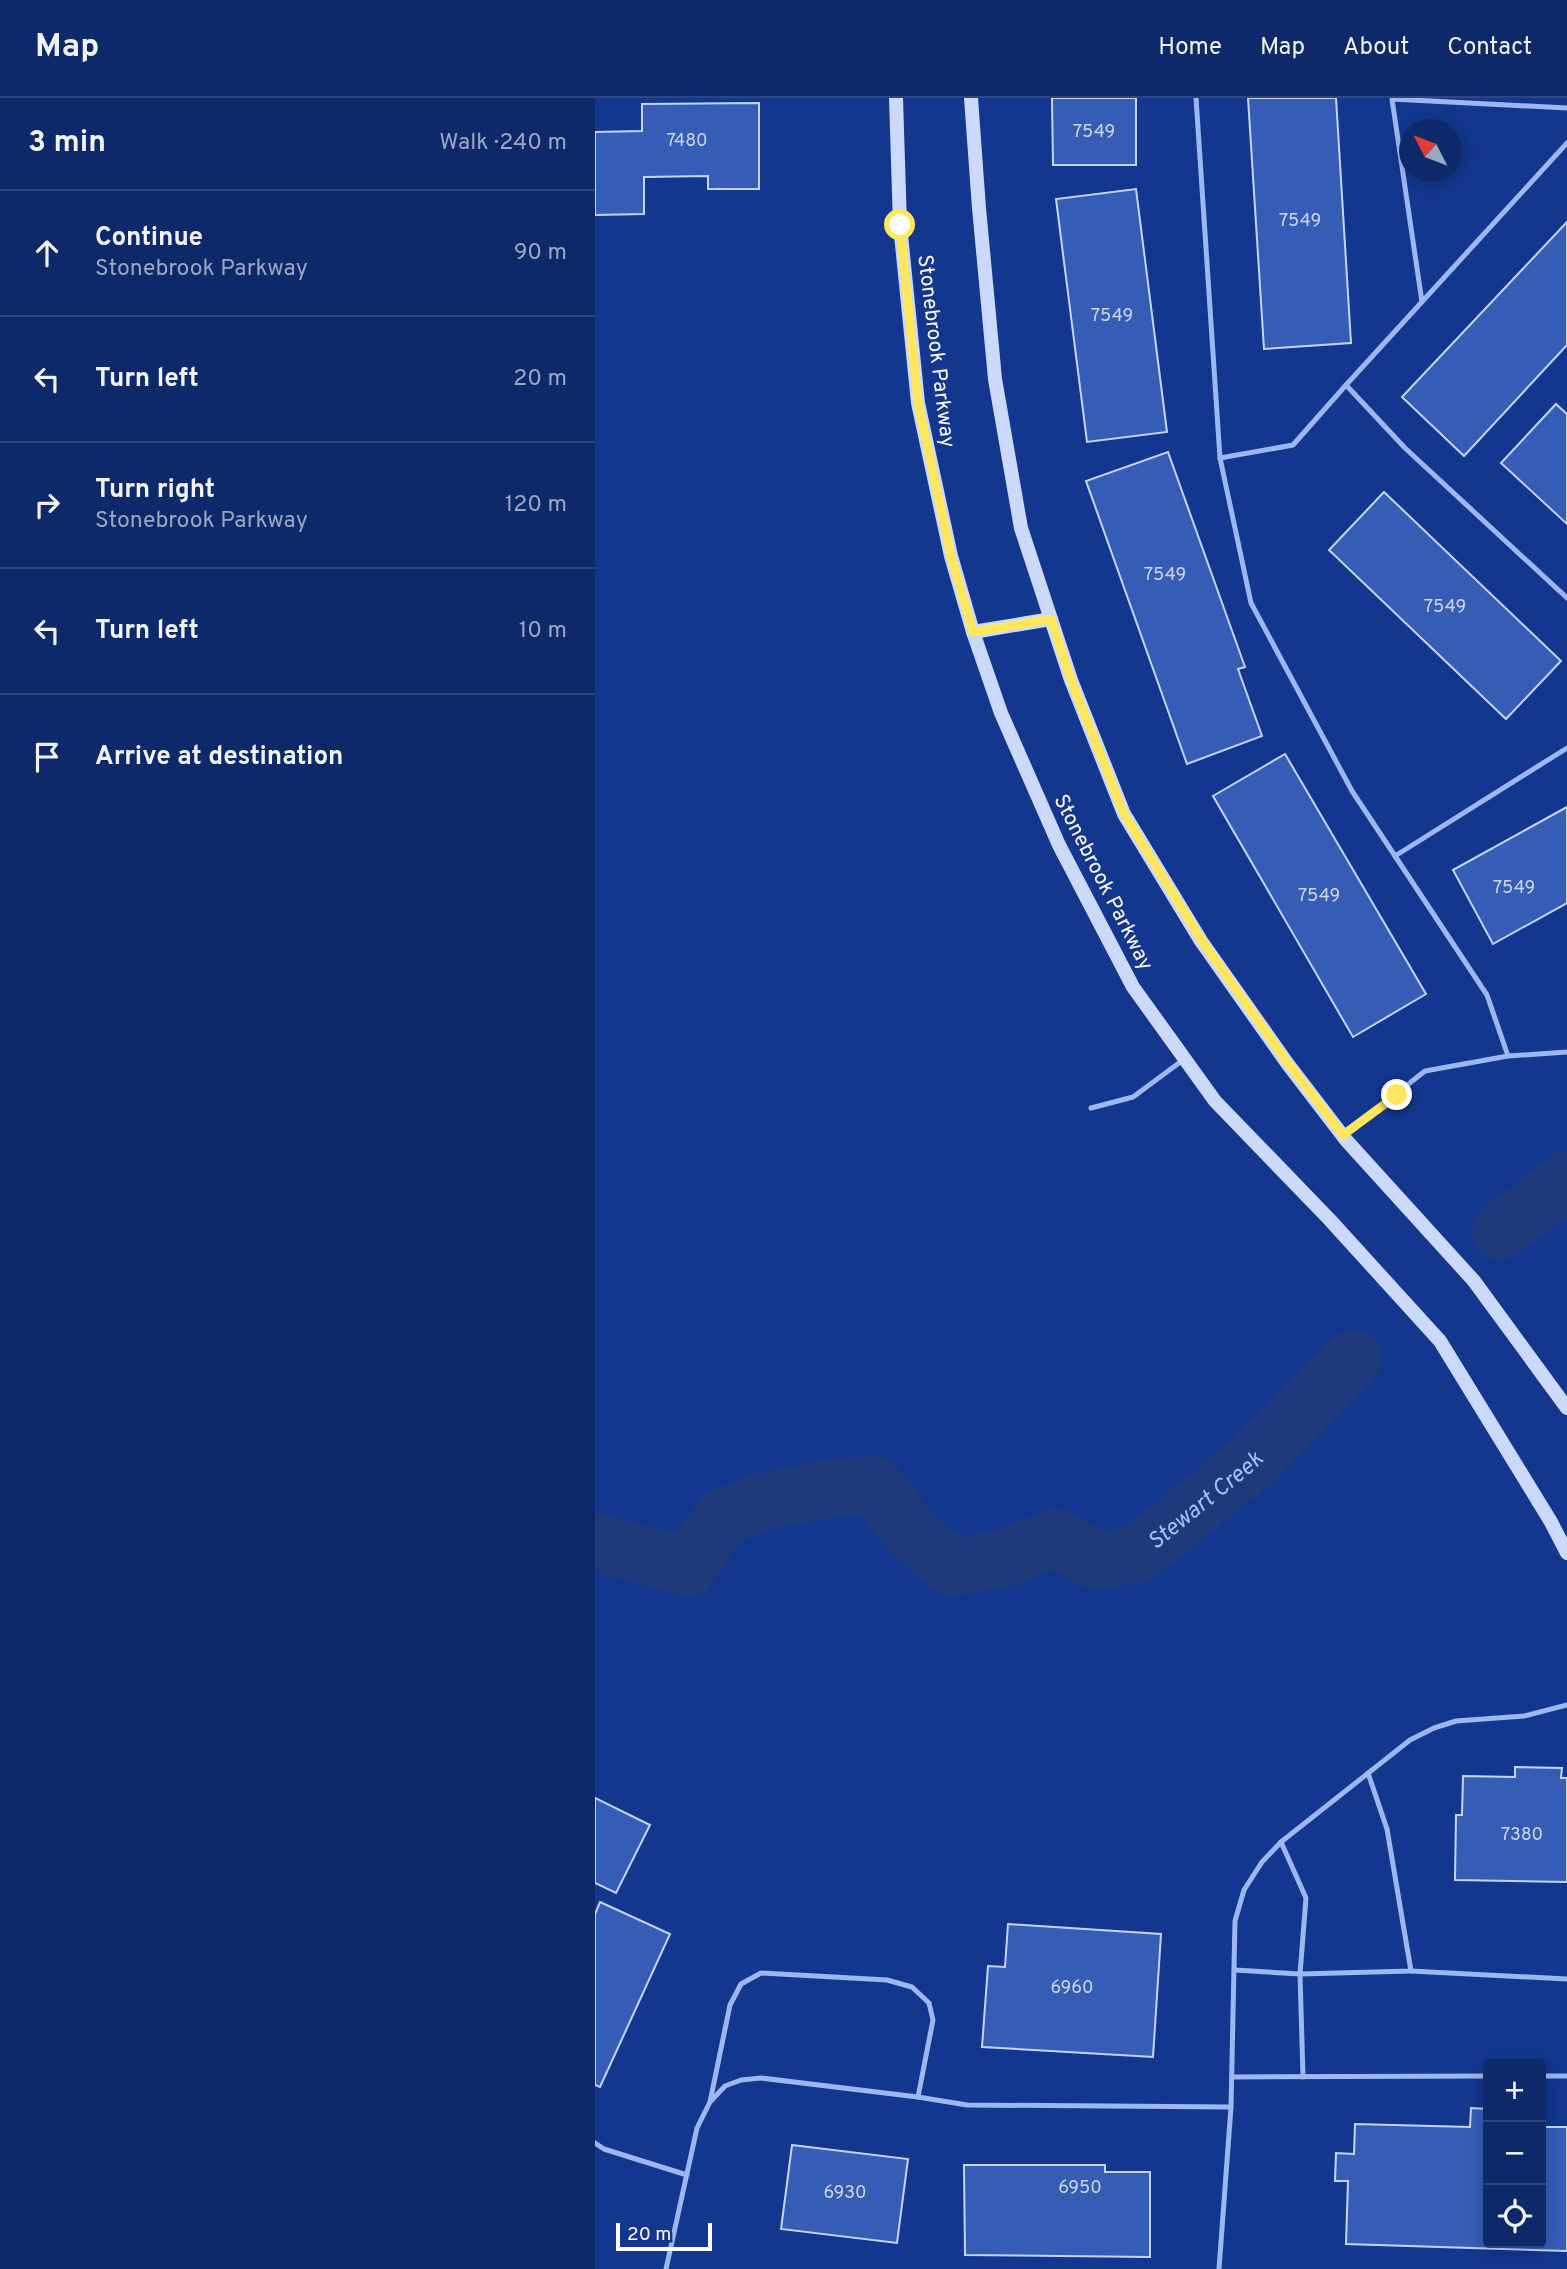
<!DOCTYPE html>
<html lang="en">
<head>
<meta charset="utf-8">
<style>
	:root { --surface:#0e296a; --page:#173170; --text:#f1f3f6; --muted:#9ba6c1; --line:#2e457e }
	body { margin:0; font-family:Overpass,sans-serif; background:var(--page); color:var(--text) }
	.controls { position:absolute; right:21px; bottom:21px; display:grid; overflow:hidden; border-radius:7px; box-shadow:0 4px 18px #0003 }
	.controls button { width:63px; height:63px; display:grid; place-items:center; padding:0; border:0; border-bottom:2px solid var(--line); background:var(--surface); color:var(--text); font:35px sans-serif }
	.compass { position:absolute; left:804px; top:21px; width:63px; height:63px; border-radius:50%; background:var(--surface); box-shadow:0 4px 18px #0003; rotate:312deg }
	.scale { position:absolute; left:21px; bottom:18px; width:96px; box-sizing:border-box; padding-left:7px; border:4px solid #fff; border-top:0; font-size:19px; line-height:24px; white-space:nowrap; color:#fff; -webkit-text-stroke:5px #13378e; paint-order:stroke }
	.stop { position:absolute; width:21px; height:21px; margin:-16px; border:5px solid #ffe75d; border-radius:50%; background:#fff }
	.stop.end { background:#ffe75d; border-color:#fff; box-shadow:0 2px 7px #0008 }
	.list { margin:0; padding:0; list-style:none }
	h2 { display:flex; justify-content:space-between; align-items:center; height:91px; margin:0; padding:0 28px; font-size:30px }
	h2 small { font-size:23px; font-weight:400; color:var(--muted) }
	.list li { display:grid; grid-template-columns:46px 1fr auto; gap:21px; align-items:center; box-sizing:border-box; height:126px; padding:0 28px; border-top:2px solid var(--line) }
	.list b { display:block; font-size:26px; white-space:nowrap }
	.list p { margin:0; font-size:23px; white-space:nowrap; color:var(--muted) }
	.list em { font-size:23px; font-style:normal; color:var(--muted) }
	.icon { flex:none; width:38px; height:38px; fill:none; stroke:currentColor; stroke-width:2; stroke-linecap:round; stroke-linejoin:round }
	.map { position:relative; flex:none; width:972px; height:2171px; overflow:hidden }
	header { display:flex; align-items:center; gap:42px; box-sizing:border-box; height:98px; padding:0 35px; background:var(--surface); border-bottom:2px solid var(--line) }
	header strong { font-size:33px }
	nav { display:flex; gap:38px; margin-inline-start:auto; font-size:24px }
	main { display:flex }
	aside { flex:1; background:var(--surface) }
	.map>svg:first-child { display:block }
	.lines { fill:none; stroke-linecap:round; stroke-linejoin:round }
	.river { stroke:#1e3a7b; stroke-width:58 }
	.building { fill:#365db5; stroke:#c3d5fc; stroke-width:2 }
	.lane { stroke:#9cb7f1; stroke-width:5 }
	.secondary { stroke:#cbd9fc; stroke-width:14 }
	.route { stroke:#ffe75d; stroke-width:9 }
	.labels { text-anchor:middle; stroke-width:6; stroke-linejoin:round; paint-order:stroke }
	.number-label { font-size:18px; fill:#cdd6ec }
	.street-label { font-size:21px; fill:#fff; stroke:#13378e }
	.water-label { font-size:23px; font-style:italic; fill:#a8c2f8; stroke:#13378e }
</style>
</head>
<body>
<header>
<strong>Map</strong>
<nav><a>Home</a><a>Map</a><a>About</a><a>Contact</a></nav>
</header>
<main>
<aside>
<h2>3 min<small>Walk · 240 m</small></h2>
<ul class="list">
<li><svg class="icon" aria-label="ahead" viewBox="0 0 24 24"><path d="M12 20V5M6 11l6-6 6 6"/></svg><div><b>Continue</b><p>Stonebrook Parkway</p></div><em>90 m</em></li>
<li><svg class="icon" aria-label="left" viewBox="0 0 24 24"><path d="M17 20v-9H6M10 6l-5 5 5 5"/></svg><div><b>Turn left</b></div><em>20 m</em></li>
<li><svg class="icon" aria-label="right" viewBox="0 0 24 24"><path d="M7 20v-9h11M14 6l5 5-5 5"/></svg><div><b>Turn right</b><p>Stonebrook Parkway</p></div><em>120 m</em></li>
<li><svg class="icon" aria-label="left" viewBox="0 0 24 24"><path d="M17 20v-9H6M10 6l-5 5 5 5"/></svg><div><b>Turn left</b></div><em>10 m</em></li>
<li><svg class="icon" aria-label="arrive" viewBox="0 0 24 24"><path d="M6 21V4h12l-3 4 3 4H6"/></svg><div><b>Arrive at destination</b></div></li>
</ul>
</aside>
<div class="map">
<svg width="972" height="2171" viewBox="0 0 972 2171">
	<rect width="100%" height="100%" fill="#13378e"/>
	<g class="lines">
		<g class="river">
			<path d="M 906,1133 L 972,1082"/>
			<path id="s1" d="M 0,1444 L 93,1469 L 128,1419 L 166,1404 L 243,1389 L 280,1387 L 317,1436 L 357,1469 L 410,1460 L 459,1440 L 502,1463 L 543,1456 L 653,1367 L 758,1261"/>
		</g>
	</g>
	<g class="building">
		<path d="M 457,0 L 541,0 L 541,67 L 458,67 Z"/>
		<path d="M 653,0 L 741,0 L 756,245 L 669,251 Z"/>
		<path d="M 164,5 L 164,91 L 113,91 L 113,78 L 49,79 L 49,116 L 0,117 L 0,34 L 47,33 L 47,6 Z"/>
		<path d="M 541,91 L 572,334 L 492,344 L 461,101 Z"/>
		<path d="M 972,124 L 972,247 L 869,358 L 807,299 Z"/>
		<path d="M 961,306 L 972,316 L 972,426 L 906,365 Z"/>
		<path d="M 573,354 L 650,569 L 643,571 L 667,638 L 592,666 L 491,383 Z"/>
		<path d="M 789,394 L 966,563 L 911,621 L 734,452 Z"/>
		<path d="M 690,656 L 831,896 L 758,939 L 618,698 Z"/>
		<path d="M 972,709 L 972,805 L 898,846 L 858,772 Z"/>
		<path d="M 920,1669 L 967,1670 L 966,1680 L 972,1680 L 972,1784 L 860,1782 L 861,1717 L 867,1717 L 868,1678 L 920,1679 Z"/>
		<path d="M 0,1700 L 55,1727 L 21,1795 L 0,1785 Z"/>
		<path d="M 5,1804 L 75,1836 L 5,1989 L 0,1987 L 0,1816 Z"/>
		<path d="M 413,1826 L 566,1836 L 558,1959 L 387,1949 L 393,1868 L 410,1869 Z"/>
		<path d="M 876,2010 L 893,2011 L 893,2145 L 946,2145 L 946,2029 L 972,2029 L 972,2153 L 751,2146 L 753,2083 L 740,2083 L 741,2055 L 759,2056 L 760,2026 L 875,2029 Z"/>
		<path d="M 197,2047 L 313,2061 L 302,2145 L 186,2131 Z"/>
		<path d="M 369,2067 L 510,2067 L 510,2074 L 555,2074 L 555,2159 L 370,2157 Z"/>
	</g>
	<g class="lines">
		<g class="lane">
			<path d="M 601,0 L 625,360 L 656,505 L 757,693 L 892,897 L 913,958"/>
			<path d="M 827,204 L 797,1 L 972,10"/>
			<path d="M 751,287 L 972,45"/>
			<path d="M 625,360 L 698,347 L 751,287 L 810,350 L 972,500"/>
			<path d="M 800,758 L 972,650"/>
			<path d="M 496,1010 L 538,999 L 588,962"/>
			<path d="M 750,1036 L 830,973 L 913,958 L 972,954"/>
			<path d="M 686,1744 L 711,1800 L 705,1876 L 816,1873 L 792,1731 L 773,1675"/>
			<path d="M 640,1872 L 705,1876 L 708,1979"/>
			<path d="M 816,1873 L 972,1881"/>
			<path d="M 946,1978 L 972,1978"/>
			<path d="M 637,1979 L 893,1978"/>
			<path d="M 115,2004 L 135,1907 L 146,1886 L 166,1875 L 292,1882 L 317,1889 L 334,1905 L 338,1922 L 323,1999"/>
			<path d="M 0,2045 L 9,2051 L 92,2077"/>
			<path d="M 71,2171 L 102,2030 L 115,2004 L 130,1988 L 146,1982 L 166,1980 L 323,1999 L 372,2007 L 636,2009"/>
			<path d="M 624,2171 L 636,2009 L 640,1823 L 649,1792 L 667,1764 L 686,1744 L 815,1642 L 839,1630 L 861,1623 L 929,1618 L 972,1607"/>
		</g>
		<g class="secondary">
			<path d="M 301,0 L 305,127 L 323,305 L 356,458 L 378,534 L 406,615 L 464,747 L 538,889 L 620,1003 L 735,1122 L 845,1243 L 956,1424 L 972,1455"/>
			<path d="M 376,0 L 384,110 L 400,281 L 426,430 L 476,582 L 529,716 L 606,843 L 692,965 L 751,1042 L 879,1183 L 972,1310"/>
			<path d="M 378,534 L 456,521"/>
		</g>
	</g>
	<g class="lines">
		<path class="route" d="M 305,127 L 323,305 L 356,458 L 378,534 L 456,521 L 476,582 L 529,716 L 607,843 L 692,964 L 748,1037 L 802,997"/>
	</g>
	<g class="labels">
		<g class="number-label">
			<text x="499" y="39">7549</text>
			<text x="92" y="48">7480</text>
			<text x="705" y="128">7549</text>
			<text x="517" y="223">7549</text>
			<text x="570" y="482">7549</text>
			<text x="850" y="514">7549</text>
			<text x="919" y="795">7549</text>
			<text x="724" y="803">7549</text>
			<text x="927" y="1742">7380</text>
			<text x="477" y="1895">6960</text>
			<text x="485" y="2095">6950</text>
			<text x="250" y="2100">6930</text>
		</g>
		<g class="street-label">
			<text transform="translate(342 253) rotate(83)" y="7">Stonebrook Parkway</text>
			<text transform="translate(509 784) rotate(63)" y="7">Stonebrook Parkway</text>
		</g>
		<g class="water-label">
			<text dy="8" stroke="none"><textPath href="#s1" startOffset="710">Stewart Creek</textPath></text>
		</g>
	</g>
</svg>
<div class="controls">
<button>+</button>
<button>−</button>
<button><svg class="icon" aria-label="locate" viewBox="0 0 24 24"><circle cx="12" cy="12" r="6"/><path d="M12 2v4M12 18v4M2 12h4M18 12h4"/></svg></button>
</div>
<svg class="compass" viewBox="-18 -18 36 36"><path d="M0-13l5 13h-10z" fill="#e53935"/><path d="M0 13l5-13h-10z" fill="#9ba6c1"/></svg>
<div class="scale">20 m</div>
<div class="stop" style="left:305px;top:127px"></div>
<div class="stop end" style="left:802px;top:997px"></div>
</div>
</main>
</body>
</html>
